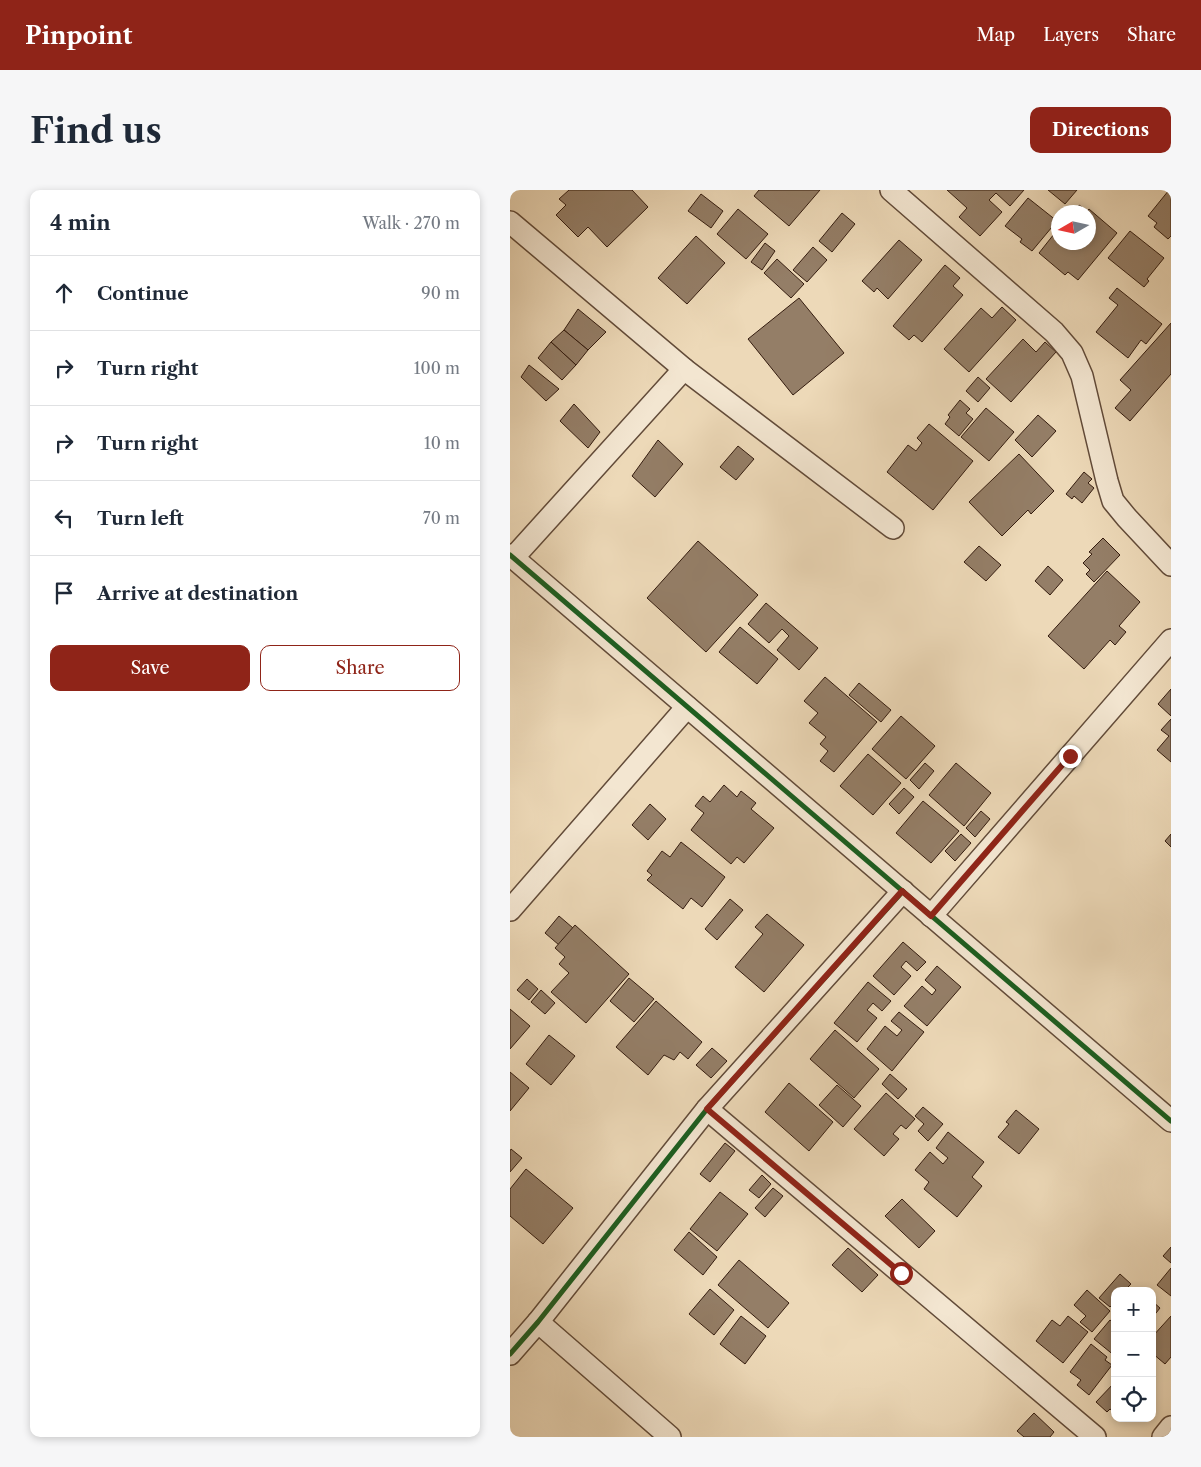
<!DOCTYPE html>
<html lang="en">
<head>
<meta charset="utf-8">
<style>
	:root { --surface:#fff; --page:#f6f6f7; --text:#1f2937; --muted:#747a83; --line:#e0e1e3; --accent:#8f2418 }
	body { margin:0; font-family:"Libre Caslon Text",serif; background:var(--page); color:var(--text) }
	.controls { position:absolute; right:15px; bottom:15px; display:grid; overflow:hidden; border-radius:10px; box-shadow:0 2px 8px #0003 }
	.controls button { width:45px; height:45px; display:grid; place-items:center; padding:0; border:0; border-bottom:1px solid var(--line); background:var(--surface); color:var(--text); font:25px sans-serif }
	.compass { position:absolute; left:541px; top:15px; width:45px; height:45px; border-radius:50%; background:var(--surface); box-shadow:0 2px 8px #0003; rotate:261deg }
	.stop { position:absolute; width:15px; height:15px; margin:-11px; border:4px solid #8f2418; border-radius:50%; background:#fff }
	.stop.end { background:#8f2418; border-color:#fff; box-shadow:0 1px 5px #0008 }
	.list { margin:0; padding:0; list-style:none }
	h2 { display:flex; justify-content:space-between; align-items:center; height:65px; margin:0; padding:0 20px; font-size:21px }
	h2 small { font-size:16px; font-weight:400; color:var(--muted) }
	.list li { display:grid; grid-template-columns:32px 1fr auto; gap:15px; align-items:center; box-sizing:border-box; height:75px; padding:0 20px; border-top:1px solid var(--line) }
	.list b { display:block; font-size:19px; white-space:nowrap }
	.list em { font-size:16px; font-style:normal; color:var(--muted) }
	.actions { display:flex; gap:10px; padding:15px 20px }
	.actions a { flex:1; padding:11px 0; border:1px solid var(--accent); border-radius:10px; text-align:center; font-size:18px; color:var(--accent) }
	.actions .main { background:var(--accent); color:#fff }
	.icon { flex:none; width:28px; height:28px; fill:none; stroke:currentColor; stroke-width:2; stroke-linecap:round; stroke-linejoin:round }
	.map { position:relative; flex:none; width:661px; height:1247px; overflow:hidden; border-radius:10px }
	header { display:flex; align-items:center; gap:30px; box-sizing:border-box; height:70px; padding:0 25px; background:var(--accent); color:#fff }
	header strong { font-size:24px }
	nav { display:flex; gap:28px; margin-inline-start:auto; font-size:18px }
	.intro { display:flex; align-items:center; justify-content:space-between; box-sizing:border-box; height:120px; padding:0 30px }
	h1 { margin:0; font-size:35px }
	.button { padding:12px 22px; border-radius:10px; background:var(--accent); color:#fff; font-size:18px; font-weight:700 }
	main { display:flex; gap:30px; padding:0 30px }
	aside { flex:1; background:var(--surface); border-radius:10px; box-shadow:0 2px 8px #0003 }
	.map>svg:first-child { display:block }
	.building { fill:#947e67; stroke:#341c0f }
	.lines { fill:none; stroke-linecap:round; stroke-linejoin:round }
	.minor-casing { stroke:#624b39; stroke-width:24 }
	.minor { stroke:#f3e6d1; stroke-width:21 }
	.cycleway-casing { stroke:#f3e6d1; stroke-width:8 }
	.cycleway { stroke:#1b5e20; stroke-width:5 }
	.route { stroke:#8f2418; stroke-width:6 }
</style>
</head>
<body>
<header>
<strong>Pinpoint</strong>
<nav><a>Map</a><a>Layers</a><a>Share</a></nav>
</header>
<div class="intro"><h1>Find us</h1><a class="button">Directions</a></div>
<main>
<aside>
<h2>4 min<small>Walk · 270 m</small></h2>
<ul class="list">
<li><svg class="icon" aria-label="ahead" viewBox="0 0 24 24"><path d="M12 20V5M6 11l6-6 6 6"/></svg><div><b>Continue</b></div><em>90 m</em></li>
<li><svg class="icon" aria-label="right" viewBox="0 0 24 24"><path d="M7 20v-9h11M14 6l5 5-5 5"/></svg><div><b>Turn right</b></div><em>100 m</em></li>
<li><svg class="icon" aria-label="right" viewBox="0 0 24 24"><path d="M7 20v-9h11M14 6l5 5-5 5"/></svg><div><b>Turn right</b></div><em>10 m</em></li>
<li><svg class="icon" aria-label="left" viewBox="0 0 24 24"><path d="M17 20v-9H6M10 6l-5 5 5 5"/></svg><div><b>Turn left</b></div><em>70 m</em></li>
<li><svg class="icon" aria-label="arrive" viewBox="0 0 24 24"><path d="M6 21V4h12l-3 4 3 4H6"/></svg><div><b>Arrive at destination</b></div></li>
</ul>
<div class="actions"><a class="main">Save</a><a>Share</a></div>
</aside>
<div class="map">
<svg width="661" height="1247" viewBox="0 0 661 1247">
	<rect width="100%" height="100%" fill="#edd9b8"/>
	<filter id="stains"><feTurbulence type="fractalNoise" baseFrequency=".004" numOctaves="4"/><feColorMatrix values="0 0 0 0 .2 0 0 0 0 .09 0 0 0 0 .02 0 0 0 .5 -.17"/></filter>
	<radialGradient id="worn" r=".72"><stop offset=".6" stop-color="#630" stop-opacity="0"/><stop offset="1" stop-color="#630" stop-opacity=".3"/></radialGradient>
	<g class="building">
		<path d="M 59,0 L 122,0 L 138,17 L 97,57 L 78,37 L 68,47 L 46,25 L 56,15 L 49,9 Z"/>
		<path d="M 249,0 L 310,0 L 279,36 L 244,6 Z"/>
		<path d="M 437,0 L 514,0 L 500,16 L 486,3 L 479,10 L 492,22 L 470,46 L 449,27 L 457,18 Z"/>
		<path d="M 538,0 L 567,0 L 555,14 Z"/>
		<path d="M 659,0 L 661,0 L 661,46 L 658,49 L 644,37 L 647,33 L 638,26 Z"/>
		<path d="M 191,4 L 213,21 L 201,38 L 178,21 Z"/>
		<path d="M 518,8 L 547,31 L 522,61 L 510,52 L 512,49 L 495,36 Z"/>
		<path d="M 569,15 L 577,21 L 579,19 L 607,43 L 568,90 L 558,82 L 555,85 L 529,63 L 548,39 L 548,52 L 578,52 L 578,22 L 563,22 Z"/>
		<path d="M 228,19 L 258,44 L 236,69 L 207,44 Z"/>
		<path d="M 332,23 L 345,34 L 322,62 L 309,51 Z"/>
		<path d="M 620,41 L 654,68 L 637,89 L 639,91 L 634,97 L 598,68 Z"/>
		<path d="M 186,46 L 215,73 L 177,114 L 148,88 Z"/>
		<path d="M 389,50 L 412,70 L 378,109 L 367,98 L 364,102 L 352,91 Z"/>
		<path d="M 255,53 L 265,61 L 252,80 L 241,72 Z"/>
		<path d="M 303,57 L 317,70 L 297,92 L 283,80 Z"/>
		<path d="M 267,69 L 294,94 L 281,108 L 254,83 Z"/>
		<path d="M 435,75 L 450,88 L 443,96 L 453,105 L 412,152 L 404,145 L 399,150 L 383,136 Z"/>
		<path d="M 607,98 L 652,134 L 636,154 L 631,150 L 618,168 L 586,142 L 608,115 L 599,108 Z"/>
		<path d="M 289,108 L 334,163 L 283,205 L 238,149 Z"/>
		<path d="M 492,117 L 506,130 L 459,182 L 434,159 L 471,118 L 482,128 Z"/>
		<path d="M 68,119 L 96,142 L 78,160 L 54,140 Z"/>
		<path d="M 661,133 L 661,184 L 620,231 L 605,218 L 621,200 L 610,190 Z"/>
		<path d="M 54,140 L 78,160 L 66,175 L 41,152 Z"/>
		<path d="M 513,149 L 526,162 L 535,152 L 546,162 L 501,212 L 476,189 Z"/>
		<path d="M 41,152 L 66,175 L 52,190 L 28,168 Z"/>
		<path d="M 19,175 L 49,199 L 36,211 L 11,187 Z"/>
		<path d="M 468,187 L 480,198 L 468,212 L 456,201 Z"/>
		<path d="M 450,210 L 460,219 L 456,223 L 463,229 L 449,246 L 435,234 L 440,227 L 438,225 Z"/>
		<path d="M 64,214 L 90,242 L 78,258 L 50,231 Z"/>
		<path d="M 476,218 L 504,242 L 479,271 L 451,247 Z"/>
		<path d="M 528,225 L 546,241 L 522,267 L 505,250 Z"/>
		<path d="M 419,234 L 463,271 L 423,320 L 377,282 L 398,255 L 406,261 L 412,253 L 407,248 Z"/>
		<path d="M 148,250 L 173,274 L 145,307 L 122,286 Z"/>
		<path d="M 228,256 L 244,269 L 226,290 L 210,277 Z"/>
		<path d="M 509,264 L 544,301 L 521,324 L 518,320 L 492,346 L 459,312 Z"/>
		<path d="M 574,282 L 582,289 L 578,293 L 584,298 L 572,313 L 564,306 L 562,309 L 556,304 Z"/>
		<path d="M 593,348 L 610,365 L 584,392 L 576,384 L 580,380 L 573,373 L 582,364 L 579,362 Z"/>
		<path d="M 188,351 L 248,405 L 196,462 L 137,408 Z"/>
		<path d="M 469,356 L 491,375 L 476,391 L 454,372 Z"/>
		<path d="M 538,376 L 553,390 L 540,405 L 525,391 Z"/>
		<path d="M 597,381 L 630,412 L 609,436 L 616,442 L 605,455 L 600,450 L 574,479 L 538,446 Z"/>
		<path d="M 256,413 L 308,458 L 289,480 L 267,460 L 279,446 L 272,439 L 259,453 L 238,434 Z"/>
		<path d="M 230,437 L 268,469 L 247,494 L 209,462 Z"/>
		<path d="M 315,487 L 367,532 L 324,582 L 310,571 L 318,561 L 310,554 L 316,547 L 299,533 L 308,523 L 294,511 Z"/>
		<path d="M 349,493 L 381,520 L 371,532 L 339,505 Z"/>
		<path d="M 661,499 L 661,526 L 648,514 Z"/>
		<path d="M 391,526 L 425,556 L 396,589 L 362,559 Z"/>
		<path d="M 661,529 L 661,572 L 647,560 L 659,546 L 651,540 Z"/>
		<path d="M 358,564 L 391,593 L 363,625 L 330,596 Z"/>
		<path d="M 415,573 L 424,581 L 409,599 L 400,590 Z"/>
		<path d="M 446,573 L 481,603 L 454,636 L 419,605 Z"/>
		<path d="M 214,595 L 227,607 L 231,601 L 246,613 L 241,619 L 264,638 L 234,673 L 227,667 L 221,674 L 181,640 L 194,623 L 185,616 L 193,606 L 200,612 Z"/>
		<path d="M 394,598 L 404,607 L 389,624 L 379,614 Z"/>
		<path d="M 413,611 L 449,641 L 421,673 L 386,643 Z"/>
		<path d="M 140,614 L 156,629 L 138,650 L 122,635 Z"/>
		<path d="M 471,621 L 480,629 L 465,647 L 456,638 Z"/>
		<path d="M 451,644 L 461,653 L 445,671 L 435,661 Z"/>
		<path d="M 661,644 L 661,657 L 655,651 Z"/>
		<path d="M 171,652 L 215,687 L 192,717 L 181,708 L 173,719 L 137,690 L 142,685 L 137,681 L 152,661 L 160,667 Z"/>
		<path d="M 220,709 L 233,720 L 207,750 L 195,739 Z"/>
		<path d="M 257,724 L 294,755 L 254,802 L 225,777 L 253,744 L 245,737 Z"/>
		<path d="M 49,726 L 63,738 L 49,755 L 35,743 Z"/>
		<path d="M 65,735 L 119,784 L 76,833 L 41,802 L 59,783 L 49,774 L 55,767 L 45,758 Z"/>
		<path d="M 393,752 L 416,772 L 407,781 L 396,771 L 391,777 L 401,786 L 384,805 L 363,786 Z"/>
		<path d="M 427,776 L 451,797 L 417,836 L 394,816 L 412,796 L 422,805 L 426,800 L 415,790 Z"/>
		<path d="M 119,788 L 144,809 L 124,832 L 100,811 Z"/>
		<path d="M 17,789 L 28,799 L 19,810 L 7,800 Z"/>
		<path d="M 358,792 L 381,811 L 372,821 L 363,813 L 357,820 L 367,828 L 347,852 L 324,833 Z"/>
		<path d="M 31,800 L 45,813 L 35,824 L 21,812 Z"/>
		<path d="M 146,811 L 192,852 L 178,869 L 170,862 L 164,870 L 154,865 L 138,885 L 106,857 Z"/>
		<path d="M 0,819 L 20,836 L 0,859 Z"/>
		<path d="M 389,822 L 414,842 L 382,881 L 357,859 L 375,836 L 387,846 L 392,840 L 381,831 Z"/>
		<path d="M 325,840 L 369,879 L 344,908 L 300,869 Z"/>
		<path d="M 39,845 L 65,866 L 41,895 L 16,874 Z"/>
		<path d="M 202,858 L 217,871 L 201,888 L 186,875 Z"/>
		<path d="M 0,882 L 19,898 L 0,921 Z"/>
		<path d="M 380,884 L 397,899 L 388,909 L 372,894 Z"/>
		<path d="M 279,893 L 323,932 L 299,961 L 255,922 Z"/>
		<path d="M 327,895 L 351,916 L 333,937 L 309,915 Z"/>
		<path d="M 376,903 L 405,929 L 396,939 L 391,935 L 383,944 L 389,949 L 374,966 L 344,939 Z"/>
		<path d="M 413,917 L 433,934 L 418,951 L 408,941 L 414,934 L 405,926 Z"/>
		<path d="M 506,920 L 529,939 L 509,964 L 488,947 L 499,934 L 496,932 Z"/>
		<path d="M 438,942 L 474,972 L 462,987 L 472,996 L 447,1027 L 414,999 L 419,992 L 405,980 L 420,962 L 433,974 L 438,968 L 426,958 Z"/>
		<path d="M 215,953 L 225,961 L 200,992 L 190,984 Z"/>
		<path d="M 1,959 L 12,968 L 0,982 L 0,961 Z"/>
		<path d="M 16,979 L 63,1018 L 33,1054 L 0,1026 L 0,999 Z"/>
		<path d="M 252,985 L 261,994 L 249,1008 L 239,1000 Z"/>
		<path d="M 263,998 L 273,1006 L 255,1027 L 245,1018 Z"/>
		<path d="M 210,1002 L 238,1024 L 207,1061 L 180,1039 Z"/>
		<path d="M 392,1009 L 425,1041 L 409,1058 L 375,1026 Z"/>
		<path d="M 179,1042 L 207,1067 L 193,1085 L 164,1060 Z"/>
		<path d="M 661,1057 L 661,1073 L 653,1066 Z"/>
		<path d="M 338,1058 L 368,1085 L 352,1102 L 322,1075 Z"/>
		<path d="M 229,1070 L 279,1113 L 258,1138 L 208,1095 Z"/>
		<path d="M 661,1078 L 661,1106 L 647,1095 Z"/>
		<path d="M 610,1084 L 621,1094 L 614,1101 L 605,1101 L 605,1112 L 600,1117 L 589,1108 Z"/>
		<path d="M 200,1099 L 224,1120 L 204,1145 L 179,1124 Z"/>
		<path d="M 577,1100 L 600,1121 L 582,1142 L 570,1132 L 576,1126 L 564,1115 Z"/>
		<path d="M 642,1111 L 650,1118 L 642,1128 Z"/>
		<path d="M 231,1126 L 256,1146 L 235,1174 L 210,1154 Z"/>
		<path d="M 558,1126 L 578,1142 L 553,1173 L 526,1151 L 542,1130 L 550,1136 Z"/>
		<path d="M 661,1126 L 661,1167 L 655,1174 L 642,1163 L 644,1159 L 642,1157 L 642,1147 Z"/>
		<path d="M 600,1130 L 605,1134 L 605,1166 L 584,1149 Z"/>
		<path d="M 581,1154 L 597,1167 L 595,1170 L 602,1175 L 579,1205 L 567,1195 L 571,1190 L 560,1182 Z"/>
		<path d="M 605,1192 L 605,1223 L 600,1219 L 597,1222 L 586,1212 Z"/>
		<path d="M 524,1223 L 544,1242 L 540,1247 L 514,1247 L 507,1241 Z"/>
	</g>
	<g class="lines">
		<g class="minor-casing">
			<g id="minor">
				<path d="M 381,0 L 544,142 L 562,163 L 572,186 L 597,291 L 603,311 L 617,328 L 661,375"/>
				<path d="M 0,32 L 174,179 L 383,338"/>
				<path d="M 0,365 L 661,931"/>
				<path d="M 3,368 L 174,179"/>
				<path d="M 0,720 L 177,517"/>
				<path d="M 421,726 L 661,450"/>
				<path d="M 197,919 L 585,1247"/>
				<path d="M 28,1132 L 160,1247"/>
				<path d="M 0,1164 L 28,1132 L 197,919 L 393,701"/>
				<path d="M 653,1247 L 661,1237"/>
			</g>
		</g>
		<use href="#minor" class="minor"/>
		<g class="cycleway-casing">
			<g id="cycleway">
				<path d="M 0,365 L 661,931"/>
				<path d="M 0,1164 L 28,1132 L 197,919 L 393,701"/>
			</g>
		</g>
		<use href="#cycleway" class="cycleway"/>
	</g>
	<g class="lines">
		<path class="route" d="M 391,1083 L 197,919 L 392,701 L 421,726 L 560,566"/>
	</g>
	<rect width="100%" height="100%" filter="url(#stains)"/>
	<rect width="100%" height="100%" fill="url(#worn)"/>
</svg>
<div class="controls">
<button>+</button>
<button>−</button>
<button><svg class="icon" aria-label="locate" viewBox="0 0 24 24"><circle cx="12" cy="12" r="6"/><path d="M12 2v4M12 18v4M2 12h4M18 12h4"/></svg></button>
</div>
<svg class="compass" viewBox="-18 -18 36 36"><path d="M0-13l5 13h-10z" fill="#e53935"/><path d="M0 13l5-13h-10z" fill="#747a83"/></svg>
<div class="stop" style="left:391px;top:1083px"></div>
<div class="stop end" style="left:560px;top:566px"></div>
</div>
</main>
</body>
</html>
